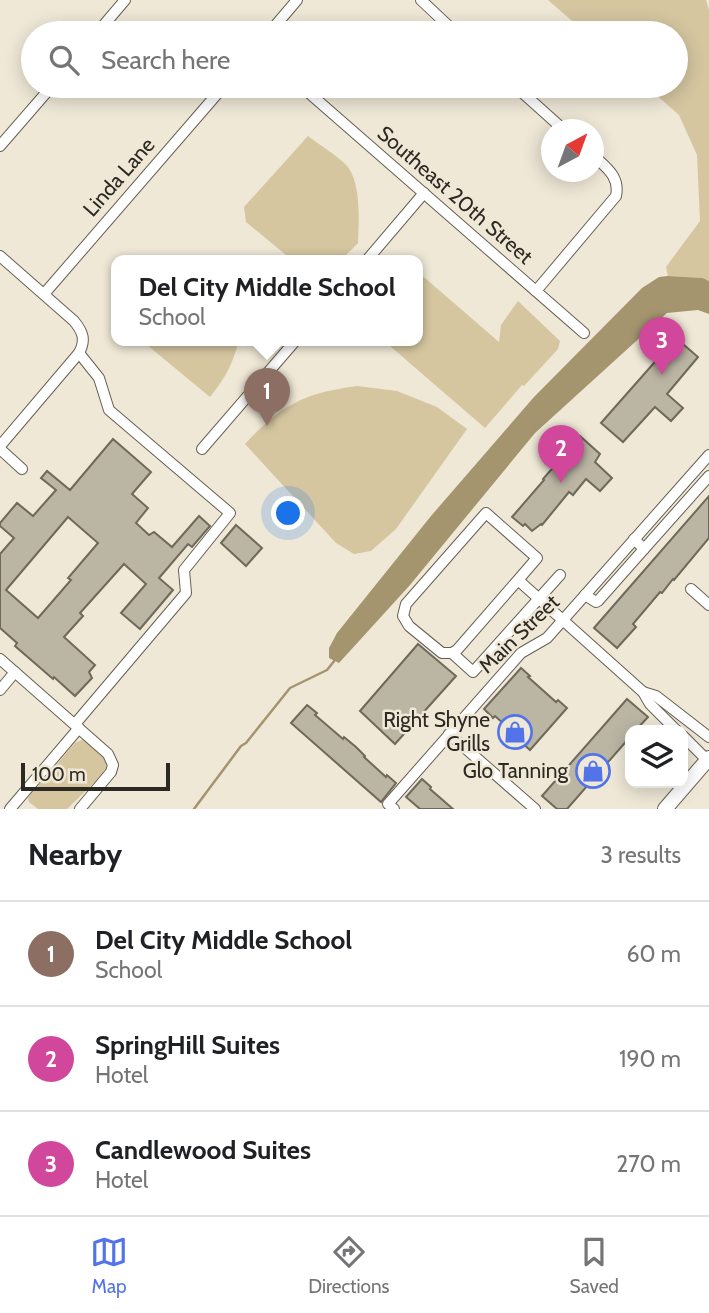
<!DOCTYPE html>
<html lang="en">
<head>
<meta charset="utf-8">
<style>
	:root { --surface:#fff; --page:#f6f6f6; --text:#202124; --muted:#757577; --line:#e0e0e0; --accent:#5374e9 }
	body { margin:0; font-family:Cabin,sans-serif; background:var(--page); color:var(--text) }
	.controls { position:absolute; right:21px; bottom:21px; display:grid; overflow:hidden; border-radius:14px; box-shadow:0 4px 18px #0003 }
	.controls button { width:63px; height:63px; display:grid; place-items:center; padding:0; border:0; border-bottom:2px solid var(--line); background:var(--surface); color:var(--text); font:35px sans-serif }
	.compass { position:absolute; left:541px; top:119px; width:63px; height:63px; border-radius:50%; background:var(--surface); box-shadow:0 4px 18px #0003; rotate:41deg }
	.scale { position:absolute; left:21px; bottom:18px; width:149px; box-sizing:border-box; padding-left:7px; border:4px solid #2c2923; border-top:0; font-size:19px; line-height:24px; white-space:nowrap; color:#2c2923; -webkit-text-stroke:5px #efe8d7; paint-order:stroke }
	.you { position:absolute; left:289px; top:514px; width:24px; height:24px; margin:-18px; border:5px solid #fff; border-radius:50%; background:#1a73e8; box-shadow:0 0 0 10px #1a73e833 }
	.badge { display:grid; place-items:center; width:46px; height:46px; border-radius:50%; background:var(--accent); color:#fff; font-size:23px; font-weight:700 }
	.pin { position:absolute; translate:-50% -58px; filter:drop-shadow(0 2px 4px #0008) }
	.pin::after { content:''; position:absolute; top:37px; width:24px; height:21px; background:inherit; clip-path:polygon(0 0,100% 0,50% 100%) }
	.popup { position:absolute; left:111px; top:255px; width:312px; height:91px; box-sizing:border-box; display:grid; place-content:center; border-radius:14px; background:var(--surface); filter:drop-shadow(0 2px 5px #0005); font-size:23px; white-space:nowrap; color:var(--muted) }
	.popup b { font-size:26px; color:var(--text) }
	.popup::after { content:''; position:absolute; left:50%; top:100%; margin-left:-14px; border:14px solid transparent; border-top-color:var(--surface) }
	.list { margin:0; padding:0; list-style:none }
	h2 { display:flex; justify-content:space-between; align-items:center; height:91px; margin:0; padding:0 28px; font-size:30px }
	h2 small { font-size:23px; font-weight:400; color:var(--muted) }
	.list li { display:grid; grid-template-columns:46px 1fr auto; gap:21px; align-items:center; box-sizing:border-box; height:105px; padding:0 28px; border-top:2px solid var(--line) }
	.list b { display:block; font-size:26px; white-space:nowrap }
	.list p { margin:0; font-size:23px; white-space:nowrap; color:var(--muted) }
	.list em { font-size:23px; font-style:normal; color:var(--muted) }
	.icon { flex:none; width:38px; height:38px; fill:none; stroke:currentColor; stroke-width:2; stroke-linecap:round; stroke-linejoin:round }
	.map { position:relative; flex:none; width:709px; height:809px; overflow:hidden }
	.search { position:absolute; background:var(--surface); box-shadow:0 4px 18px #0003; left:21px; right:21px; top:21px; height:77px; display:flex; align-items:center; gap:18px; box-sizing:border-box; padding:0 24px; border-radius:38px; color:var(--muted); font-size:26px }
	.sheet { height:406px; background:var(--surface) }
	nav { display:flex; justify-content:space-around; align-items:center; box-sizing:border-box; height:98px; border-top:2px solid var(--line); background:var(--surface); font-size:19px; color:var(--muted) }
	nav a { display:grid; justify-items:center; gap:4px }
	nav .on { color:var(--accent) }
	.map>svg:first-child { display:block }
	.green { fill:#d5c6a0 }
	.water { fill:#a4956f }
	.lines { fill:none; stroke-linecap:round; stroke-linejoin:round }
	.stream { stroke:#a4956f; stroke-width:2.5 }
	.building { fill:#bbb5a4; stroke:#6f695b; stroke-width:2; fill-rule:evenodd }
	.minor-casing { stroke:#666051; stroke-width:12 }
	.major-casing { stroke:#666051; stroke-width:16 }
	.minor { stroke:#fff; stroke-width:10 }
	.major { stroke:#fff; stroke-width:14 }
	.labels { text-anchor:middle; stroke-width:5; stroke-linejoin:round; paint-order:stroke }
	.street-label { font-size:21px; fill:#2c2923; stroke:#efe8d7 }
	.poi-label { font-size:21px; fill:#2c2923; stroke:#efe8d7; text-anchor:end }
</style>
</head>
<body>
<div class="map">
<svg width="709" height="809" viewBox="0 0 709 809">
	<rect width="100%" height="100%" fill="#efe8d7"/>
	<g class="green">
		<path d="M 548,0 L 706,0 L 709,10 L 709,281 L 703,278 L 668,276 L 666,267 L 700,221 L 697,155 L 679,115 L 646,86 L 676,86 L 676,33 L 586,33 Z"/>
		<path d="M 308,136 C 317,143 342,159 348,167 C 361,185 359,221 358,243 L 341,260 L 292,260 L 246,222 L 244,207 Z"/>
		<path d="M 418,272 L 499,342 L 501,325 L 518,301 L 560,341 L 558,349 L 524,386 L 522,385 L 485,428 L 383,340 L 418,340 Z"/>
		<path d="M 141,340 L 239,340 C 233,364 225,378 210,397 Z"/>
		<path d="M 357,386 L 397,391 L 437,407 L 467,429 L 396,529 L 371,551 L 354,554 L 336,543 L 245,444 C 281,405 304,393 357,386 Z"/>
		<path d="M 84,739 L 106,759 L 106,768 L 100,777 L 67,809 L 38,809 L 29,802 L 28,799 L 30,795 L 75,743 Z"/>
	</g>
	<path class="water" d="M 668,276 L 703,278 L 709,281 L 709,314 L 698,310 L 667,313 L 535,433 L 410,585 L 339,663 L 329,658 L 329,648 L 337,633 L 431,516 L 534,397 L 642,288 L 659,277 Z"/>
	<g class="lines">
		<path class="stream" d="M 194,809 L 241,746 L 246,743 L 290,688 L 327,670 L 335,660"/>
	</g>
	<g class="building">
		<path d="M 676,338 L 698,357 L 667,394 L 683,408 L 671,421 L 655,407 L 623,442 L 601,423 Z"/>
		<path d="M 580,436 L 600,454 L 595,462 L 612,478 L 600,491 L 586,479 L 573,495 L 569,492 L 542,525 L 541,524 L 532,531 L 525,524 L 523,526 L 512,517 L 544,480 L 543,479 L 557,463 L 551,458 L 557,452 L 555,450 L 566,437 L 573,443 Z"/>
		<path d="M 113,439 L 151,472 L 132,494 L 148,508 L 136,523 L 149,535 L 154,532 L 172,547 L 199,516 L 210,526 L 192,547 L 188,544 L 159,578 L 173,590 L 140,629 L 121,613 L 146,584 L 124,564 L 80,613 L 83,616 L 64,637 L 95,665 L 89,672 L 92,678 L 75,696 L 54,677 L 53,679 L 15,646 L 17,643 L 0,628 L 0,554 L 14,538 L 0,526 L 0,523 L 17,503 L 33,516 L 56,490 L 41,478 L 47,471 L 70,490 ZM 68,517 L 98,543 L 68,578 L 71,580 L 38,618 L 6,590 Z"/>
		<path d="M 709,496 L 709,538 L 674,580 L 673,579 L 662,593 L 660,592 L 633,624 L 636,627 L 617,648 L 594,628 Z"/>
		<path d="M 236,525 L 262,548 L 246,566 L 221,543 Z"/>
		<path d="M 418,644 L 456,676 L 395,744 L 360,711 Z"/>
		<path d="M 521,668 L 530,676 L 528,677 L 556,702 L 558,700 L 567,708 L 530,750 L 521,742 L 522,740 L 495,716 L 493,718 L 484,709 Z"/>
		<path d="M 627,699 L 648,717 L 636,730 L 630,730 L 630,737 L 567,809 L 557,809 L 542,796 Z"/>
		<path d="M 307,705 L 317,713 L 315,715 L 343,739 L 344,737 L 356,747 L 365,756 L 364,757 L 386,777 L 387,775 L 396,783 L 381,802 L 291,723 Z"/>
		<path d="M 422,779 L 431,787 L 430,789 L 453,809 L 420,809 L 406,797 Z"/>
	</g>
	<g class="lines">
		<g class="minor-casing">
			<g id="minor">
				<path d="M 421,0 L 456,33"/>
				<path d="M 97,33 L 125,0"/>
				<path d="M 269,33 L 297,0"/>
				<path d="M 301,86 L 584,333"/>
				<path d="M 515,86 L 564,130"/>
				<path d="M 0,146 L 52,86"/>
				<path d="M 0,256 L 74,321 C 83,332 86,340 79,353 L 0,446"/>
				<path d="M 367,260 L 424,193"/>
				<path d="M 536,291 L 616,196 C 620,177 607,168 594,156"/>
				<path d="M 44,294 L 224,86"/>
				<path d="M 0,449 L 22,469"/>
				<path d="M 202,449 L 296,340"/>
				<path d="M 644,549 L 709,476"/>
				<path d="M 518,580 L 457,650 L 452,653 L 442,653 L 409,626 L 403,616 L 406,604 L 486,513 L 537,558 L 518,580 L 643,692 L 650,704 L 676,730"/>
				<path d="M 691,589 L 709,605"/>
				<path d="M 585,595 L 596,602 L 598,601 L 644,549 L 634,539"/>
				<path d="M 452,653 L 473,672 L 560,575"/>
				<path d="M 0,659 L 108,754 L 113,765 L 111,772 L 80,809"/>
				<path d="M 0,690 L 15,672"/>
				<path d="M 643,692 L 656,696 L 709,737"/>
				<path d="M 75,724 L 186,593 L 184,570 L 230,513 L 109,410 L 99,378 L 79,353"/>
				<path d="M 449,734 L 535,809"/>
				<path d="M 683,736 L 707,760"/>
				<path d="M 10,809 L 79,728"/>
				<path d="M 394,809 L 388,804 L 521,653 L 547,638 L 709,455"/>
			</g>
		</g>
		<g class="major-casing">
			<path id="major" d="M 665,809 L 709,758"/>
		</g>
		<use href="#minor" class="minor"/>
		<use href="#major" class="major"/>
	</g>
	<defs>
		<g id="shop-ring" transform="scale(1.75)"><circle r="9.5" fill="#efe8d7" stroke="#5374e9" stroke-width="1.5"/><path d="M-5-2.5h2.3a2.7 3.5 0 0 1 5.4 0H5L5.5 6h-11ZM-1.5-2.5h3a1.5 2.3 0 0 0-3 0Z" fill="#5374e9"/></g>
	</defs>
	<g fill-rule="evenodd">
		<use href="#shop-ring" x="515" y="732"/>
		<use href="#shop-ring" x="593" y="771"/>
	</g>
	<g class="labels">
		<g class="street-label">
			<text transform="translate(119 177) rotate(-49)" y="7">Linda Lane</text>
			<text transform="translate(455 195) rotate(41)" y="7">Southeast 20th Street</text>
			<text transform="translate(519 634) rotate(-44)" y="7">Main Street</text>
		</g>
		<g class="poi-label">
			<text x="490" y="727">Right Shyne<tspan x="490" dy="24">Grills</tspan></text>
			<text x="568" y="778">Glo Tanning</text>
		</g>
	</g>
</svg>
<div class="controls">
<button><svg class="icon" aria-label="layers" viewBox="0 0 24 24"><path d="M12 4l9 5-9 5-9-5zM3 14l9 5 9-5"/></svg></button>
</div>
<svg class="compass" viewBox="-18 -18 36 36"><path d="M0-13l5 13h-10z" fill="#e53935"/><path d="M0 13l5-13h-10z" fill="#757577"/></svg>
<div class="scale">100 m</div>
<div class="you"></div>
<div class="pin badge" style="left:267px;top:426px;background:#8d6e63">1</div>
<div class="popup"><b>Del City Middle School</b>School</div>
<div class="pin badge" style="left:561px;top:483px;background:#d1479c">2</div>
<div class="pin badge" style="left:662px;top:375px;background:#d1479c">3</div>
<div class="search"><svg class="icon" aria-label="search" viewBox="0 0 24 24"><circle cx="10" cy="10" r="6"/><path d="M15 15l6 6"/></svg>Search here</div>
</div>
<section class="sheet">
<h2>Nearby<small>3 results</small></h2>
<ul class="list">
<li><span class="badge" style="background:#8d6e63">1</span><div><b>Del City Middle School</b><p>School</p></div><em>60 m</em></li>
<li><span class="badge" style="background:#d1479c">2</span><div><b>SpringHill Suites</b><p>Hotel</p></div><em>190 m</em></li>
<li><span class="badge" style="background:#d1479c">3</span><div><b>Candlewood Suites</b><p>Hotel</p></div><em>270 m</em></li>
</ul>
</section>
<nav>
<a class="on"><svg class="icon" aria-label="map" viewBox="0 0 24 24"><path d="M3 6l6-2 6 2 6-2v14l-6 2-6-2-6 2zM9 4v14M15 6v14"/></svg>Map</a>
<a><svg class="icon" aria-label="directions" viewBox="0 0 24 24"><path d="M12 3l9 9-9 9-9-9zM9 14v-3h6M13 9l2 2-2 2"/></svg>Directions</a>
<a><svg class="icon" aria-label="saved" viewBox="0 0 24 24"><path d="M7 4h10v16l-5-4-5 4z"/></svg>Saved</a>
</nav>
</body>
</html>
